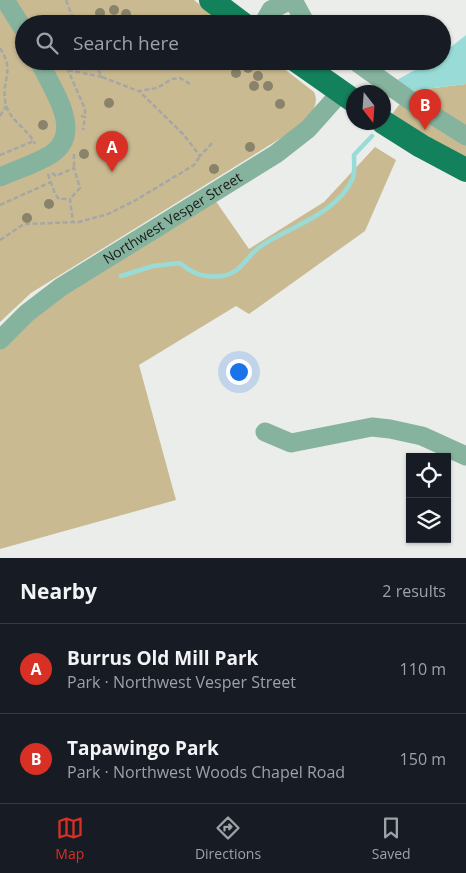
<!DOCTYPE html>
<html lang="en">
<head>
<meta charset="utf-8">
<style>
	:root { --surface:#171b24; --page:#242831; --text:#f1f3f6; --muted:#9ea1a6; --line:#363941; --accent:#d93025 }
	body { margin:0; font-family:"Open Sans",sans-serif; background:var(--page); color:var(--text) }
	.controls { position:absolute; right:15px; bottom:15px; display:grid; overflow:hidden; border-radius:0px; box-shadow:0 1px 4px #0004 }
	.controls button { width:45px; height:45px; display:grid; place-items:center; padding:0; border:0; border-bottom:1px solid var(--line); background:var(--surface); color:var(--text); font:25px sans-serif }
	.compass { position:absolute; left:346px; top:85px; width:45px; height:45px; border-radius:50%; background:var(--surface); box-shadow:0 1px 4px #0004; rotate:163deg }
	.you { position:absolute; left:238px; top:371px; width:18px; height:18px; margin:-12px; border:4px solid #fff; border-radius:50%; background:#1a73e8; box-shadow:0 0 0 8px #1a73e833 }
	.badge { display:grid; place-items:center; width:32px; height:32px; border-radius:50%; background:var(--accent); color:#fff; font-size:16px; font-weight:700 }
	.pin { position:absolute; translate:-50% -41px; filter:drop-shadow(0 1px 2px #0008) }
	.pin::after { content:''; position:absolute; top:26px; width:18px; height:15px; background:inherit; clip-path:polygon(0 0,100% 0,50% 100%) }
	.list { margin:0; padding:0; list-style:none }
	h2 { display:flex; justify-content:space-between; align-items:center; height:65px; margin:0; padding:0 20px; font-size:21px }
	h2 small { font-size:16px; font-weight:400; color:var(--muted) }
	.list li { display:grid; grid-template-columns:32px 1fr auto; gap:15px; align-items:center; box-sizing:border-box; height:90px; padding:0 20px; border-top:1px solid var(--line) }
	.list b { display:block; font-size:19px; white-space:nowrap }
	.list p { margin:0; font-size:16px; white-space:nowrap; color:var(--muted) }
	.list em { font-size:16px; font-style:normal; color:var(--muted) }
	.icon { flex:none; width:28px; height:28px; fill:none; stroke:currentColor; stroke-width:2; stroke-linecap:round; stroke-linejoin:round }
	.map { position:relative; flex:none; width:466px; height:558px; overflow:hidden }
	.search { position:absolute; background:var(--surface); box-shadow:0 1px 4px #0004; left:15px; right:15px; top:15px; height:55px; display:flex; align-items:center; gap:12px; box-sizing:border-box; padding:0 18px; border-radius:28px; color:var(--muted); font-size:19px }
	.sheet { height:245px; background:var(--surface) }
	nav { display:flex; justify-content:space-around; align-items:center; box-sizing:border-box; height:70px; border-top:1px solid var(--line); background:var(--surface); font-size:14px; color:var(--muted) }
	nav a { display:grid; justify-items:center; gap:2px }
	nav .on { color:var(--accent) }
	.map>svg:first-child { display:block }
	.green { fill:#caba91 }
	.water { fill:#99dcd7 }
	.lines { fill:none; stroke-linecap:round; stroke-linejoin:round }
	.stream { stroke:#99dcd7; stroke-width:4.5 }
	.path { stroke:#a5a7a5; stroke-width:2.5; stroke-dasharray:5 2.5; stroke-linecap:butt }
	.minor { stroke:#86b39e; stroke-width:19 }
	.major { stroke:#14815d; stroke-width:24 }
	.tree { fill:#8a836c }
	.labels { text-anchor:middle; stroke-width:4; stroke-linejoin:round; paint-order:stroke }
	.street-label { font-size:14px; fill:#1a1b1a; stroke:#ebedea }
</style>
</head>
<body>
<div class="map">
<svg width="466" height="558" viewBox="0 0 466 558">
	<rect width="100%" height="100%" fill="#ebedea"/>
	<g class="green">
		<path d="M 0,0 L 194,0 L 224,24 L 24,24 L 24,61 L 274,61 L 314,92 C 321,107 307,118 297,128 L 31,293 L 0,322 Z"/>
		<path d="M 466,84 L 466,170 L 385,123 L 410,91 Z"/>
		<path d="M 375,147 L 396,160 L 365,231 L 249,314 L 236,306 L 139,365 L 176,500 L 0,549 L 0,349 L 63,293 L 215,200 L 249,249 L 324,202 Z"/>
	</g>
	<path class="water" d="M 466,35 L 466,84 L 410,91 L 397,80 L 431,61 L 442,61 L 442,54 Z"/>
	<g class="lines">
		<path class="stream" d="M 121,276 L 153,266 L 180,263 C 193,274 204,278 222,276 C 242,273 246,256 261,246 C 291,226 337,214 353,178 C 355,172 354,162 354,155 L 372,136"/>
		<g class="path">
			<path d="M 66,0 L 75,24"/>
			<path d="M 0,48 C 15,71 2,79 5,100 C 7,120 28,128 35,144"/>
			<path d="M 64,61 L 85,109 L 85,117"/>
			<path d="M 68,70 L 102,77 L 93,61"/>
			<path d="M 102,77 L 138,91"/>
			<path d="M 190,84 L 180,78 L 172,79 L 157,88 L 139,91 L 183,134 L 200,156 L 214,141"/>
			<path d="M 0,116 L 6,106"/>
			<path d="M 81,116 L 85,117 L 83,130"/>
			<path d="M 74,154 L 74,168"/>
			<path d="M 0,155 L 34,141"/>
			<path d="M 52,173 L 56,176 L 74,168 L 80,188 L 70,199"/>
			<path d="M 48,174 L 55,194 L 59,199 L 70,199 L 73,222"/>
			<path d="M 0,205 L 51,182"/>
			<path d="M 0,240 L 24,224 L 79,222 L 108,214 L 136,200 L 194,165 L 200,156"/>
		</g>
		<g class="minor">
			<path d="M 5,0 L 24,30"/>
			<path d="M 293,0 L 306,24"/>
			<path d="M 263,24 L 271,10 L 290,0"/>
			<path d="M 355,61 L 418,106 L 466,136"/>
			<path d="M 0,177 C 16,170 35,164 50,155 C 86,133 51,88 39,61"/>
			<path id="s1" d="M 0,340 L 27,313 L 61,287 L 276,154 L 308,129 L 341,92"/>
			<path d="M 265,432 L 291,443 L 372,427 L 390,429 L 422,436 L 466,456"/>
		</g>
		<g class="major">
			<path d="M 211,0 L 243,24"/>
			<path d="M 297,61 L 354,101"/>
			<path d="M 383,122 L 421,146 L 466,170"/>
		</g>
	</g>
	<g class="tree">
		<circle cx="114" cy="10" r="5"/>
		<circle cx="100" cy="13" r="5"/>
		<circle cx="126" cy="14" r="5"/>
		<circle cx="248" cy="68" r="5"/>
		<circle cx="236" cy="73" r="5"/>
		<circle cx="258" cy="76" r="5"/>
		<circle cx="254" cy="86" r="5"/>
		<circle cx="268" cy="86" r="5"/>
		<circle cx="109" cy="103" r="5"/>
		<circle cx="280" cy="104" r="5"/>
		<circle cx="43" cy="125" r="5"/>
		<circle cx="250" cy="147" r="5"/>
		<circle cx="84" cy="154" r="5"/>
		<circle cx="214" cy="169" r="5"/>
		<circle cx="49" cy="204" r="5"/>
		<circle cx="27" cy="218" r="5"/>
	</g>
	<g class="labels">
		<g class="street-label">
			<text dy="5" stroke="none"><textPath href="#s1" startOffset="212">Northwest Vesper Street</textPath></text>
		</g>
	</g>
</svg>
<div class="controls">
<button><svg class="icon" aria-label="locate" viewBox="0 0 24 24"><circle cx="12" cy="12" r="6"/><path d="M12 2v4M12 18v4M2 12h4M18 12h4"/></svg></button>
<button><svg class="icon" aria-label="layers" viewBox="0 0 24 24"><path d="M12 4l9 5-9 5-9-5zM3 14l9 5 9-5"/></svg></button>
</div>
<svg class="compass" viewBox="-18 -18 36 36"><path d="M0-13l5 13h-10z" fill="#e53935"/><path d="M0 13l5-13h-10z" fill="#9ea1a6"/></svg>
<div class="you"></div>
<div class="pin badge" style="left:112px;top:172px">A</div>
<div class="pin badge" style="left:425px;top:130px">B</div>
<div class="search"><svg class="icon" aria-label="search" viewBox="0 0 24 24"><circle cx="10" cy="10" r="6"/><path d="M15 15l6 6"/></svg>Search here</div>
</div>
<section class="sheet">
<h2>Nearby<small>2 results</small></h2>
<ul class="list">
<li><span class="badge">A</span><div><b>Burrus Old Mill Park</b><p>Park · Northwest Vesper Street</p></div><em>110 m</em></li>
<li><span class="badge">B</span><div><b>Tapawingo Park</b><p>Park · Northwest Woods Chapel Road</p></div><em>150 m</em></li>
</ul>
</section>
<nav>
<a class="on"><svg class="icon" aria-label="map" viewBox="0 0 24 24"><path d="M3 6l6-2 6 2 6-2v14l-6 2-6-2-6 2zM9 4v14M15 6v14"/></svg>Map</a>
<a><svg class="icon" aria-label="directions" viewBox="0 0 24 24"><path d="M12 3l9 9-9 9-9-9zM9 14v-3h6M13 9l2 2-2 2"/></svg>Directions</a>
<a><svg class="icon" aria-label="saved" viewBox="0 0 24 24"><path d="M7 4h10v16l-5-4-5 4z"/></svg>Saved</a>
</nav>
</body>
</html>
